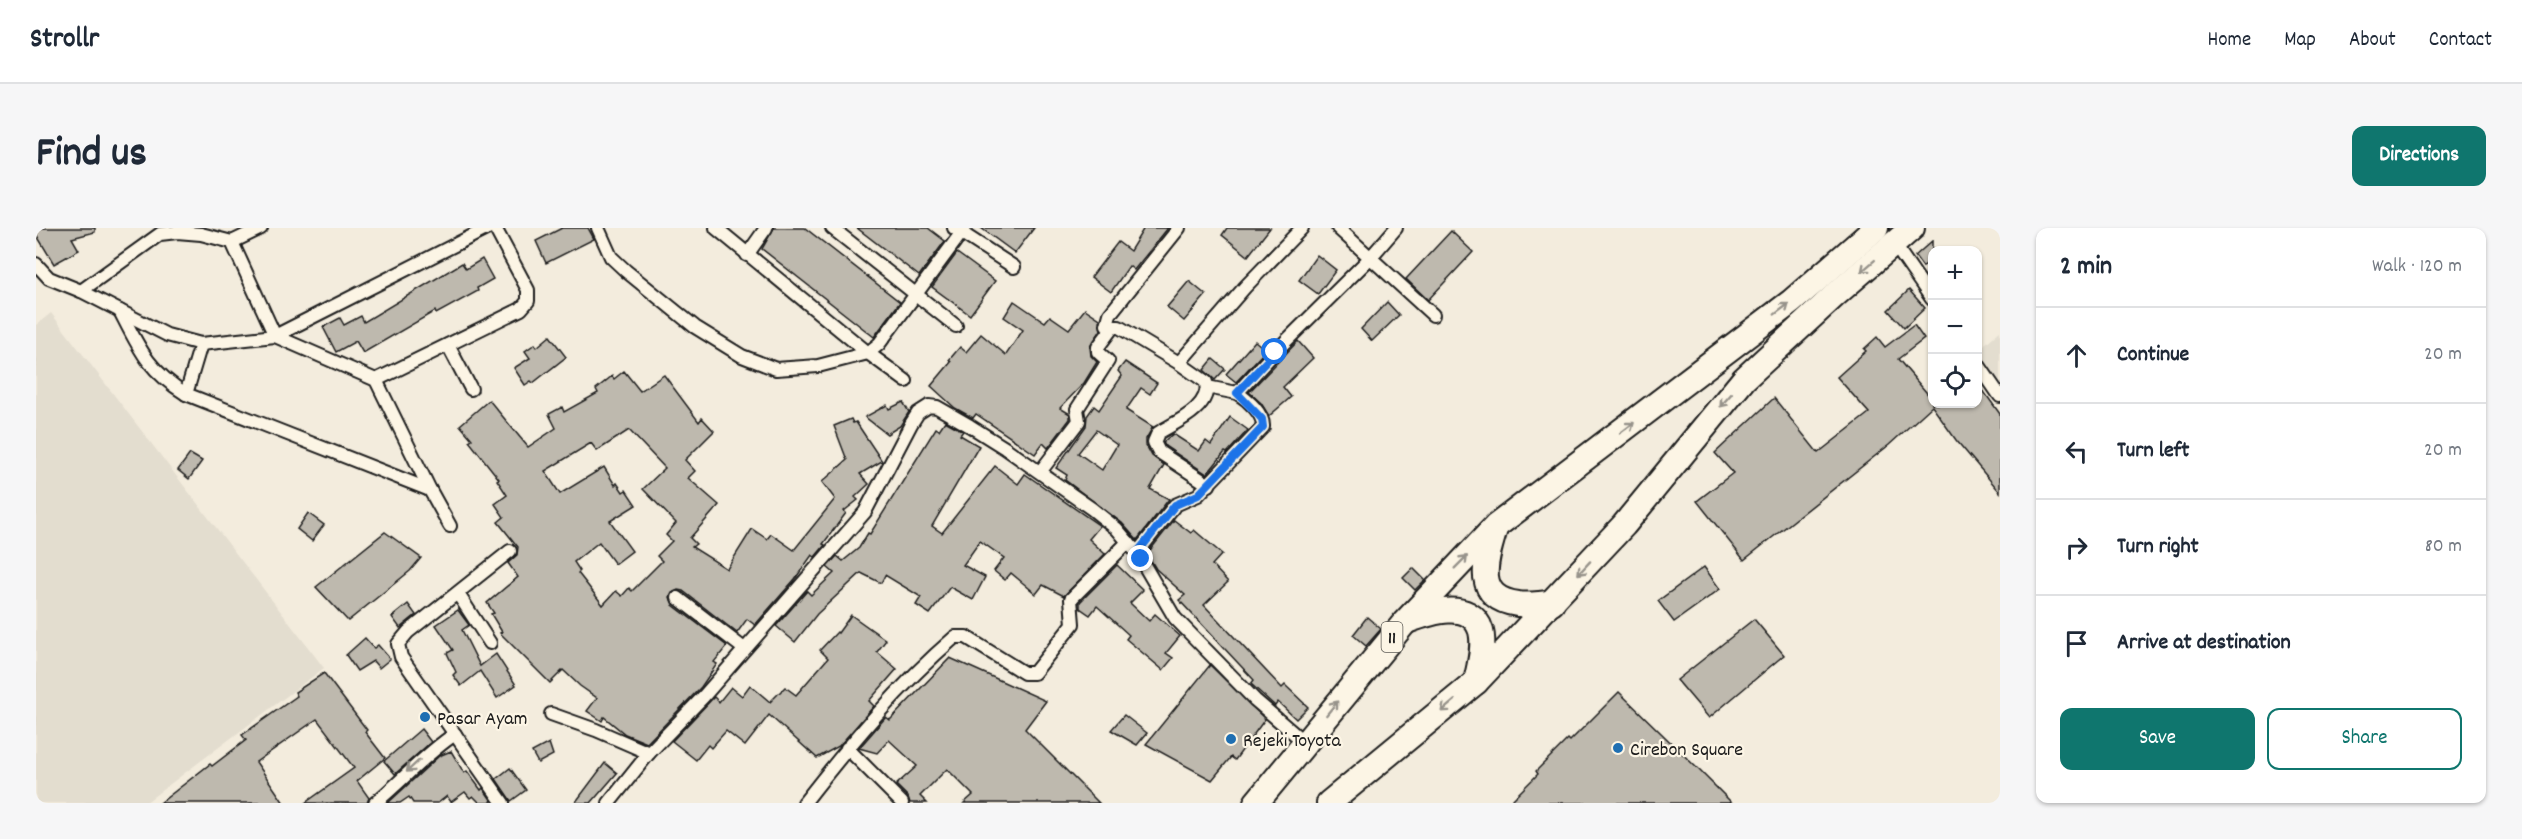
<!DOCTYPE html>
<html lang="en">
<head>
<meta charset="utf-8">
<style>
	:root { --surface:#fff; --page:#f6f6f7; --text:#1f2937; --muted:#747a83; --line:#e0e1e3; --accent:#0f766e }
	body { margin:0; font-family:Dekko,sans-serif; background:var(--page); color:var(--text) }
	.controls { position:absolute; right:18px; top:18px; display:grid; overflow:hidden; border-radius:12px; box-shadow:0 2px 4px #0004 }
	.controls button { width:54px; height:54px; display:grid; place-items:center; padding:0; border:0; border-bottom:2px solid var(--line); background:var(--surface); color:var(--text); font:30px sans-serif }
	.stop { position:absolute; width:18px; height:18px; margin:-14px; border:4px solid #1a73e8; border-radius:50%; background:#fff }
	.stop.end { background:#1a73e8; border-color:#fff; box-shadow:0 2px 6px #0008 }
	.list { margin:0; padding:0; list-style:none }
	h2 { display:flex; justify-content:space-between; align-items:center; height:78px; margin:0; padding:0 24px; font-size:26px }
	h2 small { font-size:20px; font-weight:400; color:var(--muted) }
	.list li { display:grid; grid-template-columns:39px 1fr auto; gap:18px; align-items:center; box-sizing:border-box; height:96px; padding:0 24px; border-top:2px solid var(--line) }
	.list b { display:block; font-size:22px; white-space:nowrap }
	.list em { font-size:20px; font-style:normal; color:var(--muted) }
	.actions { display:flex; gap:12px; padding:18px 24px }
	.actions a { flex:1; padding:14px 0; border:2px solid var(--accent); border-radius:12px; text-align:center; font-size:21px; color:var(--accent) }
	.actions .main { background:var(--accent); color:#fff }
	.icon { flex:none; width:33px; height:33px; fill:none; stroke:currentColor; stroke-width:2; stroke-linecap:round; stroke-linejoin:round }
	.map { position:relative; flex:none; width:1964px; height:575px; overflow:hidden; border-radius:12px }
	header { display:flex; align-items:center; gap:36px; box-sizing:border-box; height:84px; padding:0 30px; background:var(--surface); border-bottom:2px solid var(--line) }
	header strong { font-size:28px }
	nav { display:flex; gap:33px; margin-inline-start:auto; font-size:21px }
	.intro { display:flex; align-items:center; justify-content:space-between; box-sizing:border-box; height:144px; padding:0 36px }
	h1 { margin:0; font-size:42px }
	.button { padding:15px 27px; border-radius:12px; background:var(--accent); color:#fff; font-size:21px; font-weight:700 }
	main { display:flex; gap:36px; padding:0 36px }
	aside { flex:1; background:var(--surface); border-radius:12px; box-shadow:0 2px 4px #0004 }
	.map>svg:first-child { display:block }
	.built { fill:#e3ddcf }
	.building { fill:#beb9ae; stroke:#1c1c1c; stroke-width:1.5; fill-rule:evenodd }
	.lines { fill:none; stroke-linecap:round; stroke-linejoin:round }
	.street-casing { stroke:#1c1c1c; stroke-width:16 }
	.highway-casing { stroke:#1c1c1c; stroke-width:28 }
	.street { stroke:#fcf5e5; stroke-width:12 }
	.highway { stroke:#fcf5e5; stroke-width:24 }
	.oneway { stroke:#97938b }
	.route { stroke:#1a73e8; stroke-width:8 }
	.poi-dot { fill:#1f6fb2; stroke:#fcf5e5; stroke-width:2 }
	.labels { text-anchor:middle; stroke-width:4.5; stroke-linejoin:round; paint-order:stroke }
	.shield { fill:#fcf5e5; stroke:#5f5d58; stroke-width:1.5 }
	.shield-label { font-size:18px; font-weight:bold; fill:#1c1c1c }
	.poi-label { font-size:20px; fill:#1c1c1c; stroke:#fcf5e5; text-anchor:start }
</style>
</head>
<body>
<header>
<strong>Strollr</strong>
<nav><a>Home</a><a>Map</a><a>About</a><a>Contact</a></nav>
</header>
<div class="intro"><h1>Find us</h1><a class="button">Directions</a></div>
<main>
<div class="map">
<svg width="1964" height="575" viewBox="0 0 1964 575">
	<rect width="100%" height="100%" fill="#f3ecdd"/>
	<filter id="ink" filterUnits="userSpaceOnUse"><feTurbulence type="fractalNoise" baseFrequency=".0167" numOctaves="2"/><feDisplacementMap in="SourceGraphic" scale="12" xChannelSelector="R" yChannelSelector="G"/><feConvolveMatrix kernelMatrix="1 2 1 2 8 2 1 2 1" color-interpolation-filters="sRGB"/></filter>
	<g filter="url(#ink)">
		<g class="built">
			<path d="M 15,85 L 288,440 L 109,575 L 0,575 L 0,97 Z"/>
			<path d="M 1964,103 L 1964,159 L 1942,128 L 1942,122 Z"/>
		</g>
		<g class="building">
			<path d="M 0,0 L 59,0 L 59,4 L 36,10 L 43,22 L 18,36 L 0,6 Z"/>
			<path d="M 526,0 L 552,0 L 558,11 L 510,35 L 500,13 Z"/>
			<path d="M 738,0 L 769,0 L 864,74 L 838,109 L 726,21 Z"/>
			<path d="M 821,0 L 892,0 L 909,13 L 883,48 Z"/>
			<path d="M 945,0 L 998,0 L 979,25 Z"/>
			<path d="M 1108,0 L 1132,0 L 1098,42 L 1093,38 L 1075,64 L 1055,49 L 1082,14 L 1094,23 Z"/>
			<path d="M 1191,0 L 1234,0 L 1212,28 L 1186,7 Z"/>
			<path d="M 1415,3 L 1437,24 L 1392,72 L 1370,51 Z"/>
			<path d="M 1896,13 L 1896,30 L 1887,39 L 1879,28 Z"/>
			<path d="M 921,25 L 959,53 L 934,87 L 896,59 Z"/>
			<path d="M 1281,27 L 1300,42 L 1282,66 L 1263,52 Z"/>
			<path d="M 446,31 L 457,51 L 441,60 L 442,63 L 400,86 L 399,83 L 327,125 L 320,113 L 300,124 L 287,99 L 304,90 L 308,97 L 325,88 L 328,94 L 426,35 L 430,41 Z"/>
			<path d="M 1153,53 L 1170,67 L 1148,93 L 1131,79 Z"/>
			<path d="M 1873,62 L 1889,80 L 1868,100 L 1852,82 Z"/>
			<path d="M 978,73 L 1009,94 L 1014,88 L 1033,101 L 1049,81 L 1064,91 L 1065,102 L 1054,119 L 1055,128 L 1061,134 L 1048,155 L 1024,180 L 1034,186 L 1034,191 L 1012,220 L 1007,215 L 999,226 L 940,186 L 937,190 L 919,180 L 895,158 L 915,134 L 913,132 L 924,119 L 930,124 L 945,106 L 970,127 L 987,102 L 968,89 Z"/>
			<path d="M 1351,74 L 1363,87 L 1336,113 L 1325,101 Z"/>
			<path d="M 1878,97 L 1888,111 L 1862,131 L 1896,171 L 1896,176 L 1941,176 L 1941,154 L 1964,186 L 1964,264 L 1920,212 L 1896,178 L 1853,217 L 1708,332 L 1661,273 L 1697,245 L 1679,225 L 1738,170 L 1782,225 L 1833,185 L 1801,149 L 1830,123 L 1828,121 L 1841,109 L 1849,119 Z"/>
			<path d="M 514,108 L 530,129 L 497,155 L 495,153 L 489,157 L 478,140 L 494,130 L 489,123 L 499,116 L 501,119 Z"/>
			<path d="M 1219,113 L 1230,122 L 1200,154 L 1190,146 Z"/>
			<path d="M 1262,113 L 1277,130 L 1247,159 L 1255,169 L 1233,188 L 1225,175 L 1213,164 Z"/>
			<path d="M 1177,131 L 1189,141 L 1179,152 L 1168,142 Z"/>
			<path d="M 1089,134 L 1121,155 L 1114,166 L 1105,160 L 1090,182 L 1117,199 L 1110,211 L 1110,217 L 1116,228 L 1128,237 L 1114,261 L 1133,271 L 1101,312 L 1086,295 L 1029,252 L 1031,247 L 1020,240 L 1050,198 L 1051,188 L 1058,178 L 1063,182 L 1086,148 L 1082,143 ZM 1060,202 L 1081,217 L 1066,242 L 1042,225 Z"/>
			<path d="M 588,143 L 604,163 L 628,147 L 663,194 L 666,190 L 678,203 L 649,232 L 659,243 L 652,250 L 683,277 L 654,310 L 660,316 L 656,319 L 691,341 L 716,301 L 731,311 L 735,306 L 758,322 L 799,271 L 786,254 L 811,232 L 798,198 L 815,191 L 817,195 L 820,194 L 846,233 L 824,246 L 833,256 L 819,269 L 822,272 L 808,283 L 810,285 L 787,316 L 789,317 L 779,329 L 776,327 L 759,351 L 719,397 L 711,391 L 701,405 L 647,363 L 642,362 L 636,365 L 634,369 L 637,377 L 691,418 L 678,434 L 681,436 L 665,459 L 611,515 L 589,506 L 568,489 L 566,493 L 551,483 L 561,470 L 544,458 L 527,442 L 514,455 L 464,405 L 466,404 L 455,386 L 458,385 L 451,375 L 482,349 L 472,335 L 481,327 L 482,319 L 462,294 L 468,289 L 459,276 L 471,267 L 461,252 L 463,251 L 433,213 L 436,211 L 424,197 L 453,172 L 492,219 L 520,200 L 513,186 L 526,179 L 528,184 L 562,165 L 560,161 L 576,148 L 578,151 ZM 593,202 L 629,240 L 607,261 L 640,295 L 630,307 L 636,313 L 621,328 L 626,333 L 596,363 L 593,360 L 586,368 L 580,363 L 567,377 L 542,345 L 544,343 L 538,334 L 563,314 L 579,336 L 596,323 L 574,293 L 600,277 L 590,262 L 587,264 L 581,255 L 579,257 L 568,239 L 524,266 L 509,243 L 555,215 L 561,223 Z"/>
			<path d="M 867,174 L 873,184 L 864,198 L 851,206 L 829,189 L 851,177 L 853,181 Z"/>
			<path d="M 1194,189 L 1212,202 L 1191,225 L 1189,224 L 1171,246 L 1129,218 L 1127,214 L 1137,206 L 1163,223 L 1170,213 L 1175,217 Z"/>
			<path d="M 909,193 L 927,203 L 924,207 L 943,218 L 896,298 L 906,305 L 959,238 L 982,256 L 989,246 L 1064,298 L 1053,311 L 1069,326 L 1028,368 L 1007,357 L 1000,366 L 975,345 L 969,352 L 958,343 L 968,330 L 944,313 L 927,337 L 949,349 L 937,372 L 914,359 L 894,386 L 880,377 L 885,369 L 849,347 L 845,355 L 825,345 L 781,386 L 759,414 L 740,398 L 771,363 L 775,367 L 798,345 L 791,339 L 801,328 L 807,333 L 823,320 L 832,305 L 834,306 L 900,200 L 903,202 Z"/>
			<path d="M 154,226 L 166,233 L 153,251 L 142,242 Z"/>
			<path d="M 272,285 L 288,297 L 276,313 L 261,301 Z"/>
			<path d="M 1138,292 L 1155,305 L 1158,302 L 1186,326 L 1176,337 L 1192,354 L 1168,377 L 1246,460 L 1249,457 L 1272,479 L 1260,491 L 1242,474 L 1239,478 L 1215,456 L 1218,452 L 1143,372 L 1149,367 L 1120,341 L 1111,326 Z"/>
			<path d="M 349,304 L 385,330 L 374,343 L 312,393 L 280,359 Z"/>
			<path d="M 1081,337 L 1107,362 L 1094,375 L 1113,393 L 1119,386 L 1144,408 L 1130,425 L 1137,430 L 1127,442 L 1090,411 L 1093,407 L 1061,378 L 1054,387 L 1044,380 L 1044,374 Z"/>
			<path d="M 1668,339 L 1684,361 L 1638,394 L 1622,373 Z"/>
			<path d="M 1377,340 L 1389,352 L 1379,362 L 1367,350 Z"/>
			<path d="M 372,376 L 380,387 L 364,400 L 356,389 Z"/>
			<path d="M 422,382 L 433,397 L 426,402 L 444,438 L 460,426 L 480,457 L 461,470 L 444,443 L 425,458 L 417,447 L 420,444 L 411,425 L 417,422 L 400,397 Z"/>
			<path d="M 815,387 L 850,412 L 841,424 L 861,441 L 833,473 L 838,478 L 803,518 L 781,530 L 733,487 L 709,518 L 690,503 L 675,520 L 672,517 L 660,532 L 636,513 L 678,469 L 683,474 L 695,459 L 706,468 L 714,457 L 734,474 L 749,459 L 760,467 L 792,430 L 784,422 L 801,404 L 802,405 Z"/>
			<path d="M 1331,389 L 1345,401 L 1330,418 L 1317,407 Z"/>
			<path d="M 1718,391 L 1748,427 L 1673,490 L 1641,452 Z"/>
			<path d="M 329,410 L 338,420 L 342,417 L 354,431 L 343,440 L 337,433 L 321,443 L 310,427 Z"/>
			<path d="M 914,430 L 1010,473 L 989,501 L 1063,575 L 928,575 L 937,567 L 911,541 L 884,568 L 891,575 L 874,575 L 872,569 L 860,557 L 881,538 L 853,512 L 841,525 L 823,520 L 850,489 L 854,492 Z"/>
			<path d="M 1174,437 L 1229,491 L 1199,532 L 1195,529 L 1176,552 L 1110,516 Z"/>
			<path d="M 288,445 L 331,502 L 329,504 L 349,530 L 321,553 L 333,570 L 331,575 L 269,575 L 318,540 L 281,491 L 220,534 L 248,575 L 124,575 L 174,536 L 176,538 L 210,512 L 206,507 L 261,468 L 259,464 Z"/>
			<path d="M 1583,464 L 1664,543 L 1696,575 L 1473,575 L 1502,546 L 1500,543 L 1532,511 L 1534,513 Z"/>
			<path d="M 1088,487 L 1111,505 L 1101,517 L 1075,502 Z"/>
			<path d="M 385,501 L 395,514 L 359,546 L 348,533 Z"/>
			<path d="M 513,515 L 517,527 L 502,535 L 496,524 Z"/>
			<path d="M 415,523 L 428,545 L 431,543 L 445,562 L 447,560 L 456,573 L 454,575 L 444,575 L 437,568 L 434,570 L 429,564 L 415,574 L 411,568 L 402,575 L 377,575 L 373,569 L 364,575 L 352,575 L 403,528 Z"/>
			<path d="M 569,535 L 581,545 L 555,575 L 539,575 Z"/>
			<path d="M 474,540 L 490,562 L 475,573 L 460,551 Z"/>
		</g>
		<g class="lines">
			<g class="street-casing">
				<g id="street">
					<path d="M 562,0 L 575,29 L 590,43 L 659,99 L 706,128 L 740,141 L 782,138 L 832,125 L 843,116 L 929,0"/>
					<path d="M 680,0 L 832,125 L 870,153"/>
					<path d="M 796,0 L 920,98"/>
					<path d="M 918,0 L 978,39"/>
					<path d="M 1302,0 L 1397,87"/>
					<path d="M 196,14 L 225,0"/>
					<path d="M 1858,16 L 1896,71"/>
					<path d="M 711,27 L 730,0"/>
					<path d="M 0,36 L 13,50 L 45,63 L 131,107 L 165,116 L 239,108 L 452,0"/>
					<path d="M 45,63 L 124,6 L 141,4 L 165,6 L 196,14 L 239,108 L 340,152 L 394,262 L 414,298"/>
					<path d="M 84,83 C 104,122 112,142 150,166"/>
					<path d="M 1075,101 L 1071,97 L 1074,86 L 1143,0"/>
					<path d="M 165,116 L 150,166 L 394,262"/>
					<path d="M 412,117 L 435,161"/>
					<path d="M 1143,135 L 1170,154 C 1176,180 1138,195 1122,205 L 1118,214 L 1123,224 L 1173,257"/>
					<path d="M 1942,136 L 1964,168"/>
					<path d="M 340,152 L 485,81 L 492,73 L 492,62 L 459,0"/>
					<path d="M 1171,159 L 1201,165"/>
					<path d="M 1004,244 L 1043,193 L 1041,181 L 1072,133 L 1062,124 L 1062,119 L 1077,99 L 1083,99 L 1143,135 L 1209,59 L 1266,0"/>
					<path d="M 1101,325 L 1139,277 L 1162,267 L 1227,199 C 1228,186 1212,172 1201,165 L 1239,124 L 1334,30 L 1360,0"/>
					<path d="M 422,366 L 454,415"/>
					<path d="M 642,370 L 707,420"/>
					<path d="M 515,486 L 560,502 L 613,525"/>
					<path d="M 811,520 L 866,575"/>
					<path d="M 339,575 C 367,552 389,526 419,506"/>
					<path d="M 467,575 L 365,429 L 362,416 L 372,404 L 474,323"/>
					<path d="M 573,575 L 613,525 L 668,468 L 829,284 L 875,196 L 882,185 L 893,178 L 901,179 L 934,198 L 969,220 L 1056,281 L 1081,301 L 1101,325 L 1139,390 L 1219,472 L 1269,515"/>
					<path d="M 768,575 C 814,516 862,458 919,409 L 930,409 L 988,445 L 998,445 L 1037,396 L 1035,371 L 1092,314"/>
				</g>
			</g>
			<g class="highway-casing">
				<g id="highway">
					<path d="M 1459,301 C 1450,331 1436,370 1482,376 C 1493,378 1505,375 1516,375"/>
					<path d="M 1371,393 C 1393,385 1435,370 1445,403 C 1449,419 1443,439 1440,454"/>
					<path d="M 1220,575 L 1369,394 L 1460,298 L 1755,74 L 1840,0"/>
					<path d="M 1293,575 L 1440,454 L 1588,297 L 1708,151 L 1799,67 L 1876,0"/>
				</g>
			</g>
			<use href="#street" class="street"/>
			<use href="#highway" class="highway"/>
		</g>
		<defs><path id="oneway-shaft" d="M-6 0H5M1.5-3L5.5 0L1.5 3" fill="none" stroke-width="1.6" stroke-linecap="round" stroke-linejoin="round" transform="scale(1.5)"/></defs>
		<g class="oneway">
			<use href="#oneway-shaft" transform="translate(1832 38) rotate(139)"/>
			<use href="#oneway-shaft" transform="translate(1746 81) rotate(-37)"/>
			<use href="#oneway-shaft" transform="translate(1690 172) rotate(131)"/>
			<use href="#oneway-shaft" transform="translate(1591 200) rotate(-37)"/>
			<use href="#oneway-shaft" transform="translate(1425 334) rotate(-45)"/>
			<use href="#oneway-shaft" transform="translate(1548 340) rotate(133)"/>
			<use href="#oneway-shaft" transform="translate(1412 478) rotate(140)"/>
			<use href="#oneway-shaft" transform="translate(1296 480) rotate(-51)"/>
			<use href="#oneway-shaft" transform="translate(377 538) rotate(137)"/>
		</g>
	</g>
	<g class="lines" filter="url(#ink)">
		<path class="route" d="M 1105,331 L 1101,325 L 1139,277 L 1162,267 L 1227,199 L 1226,191 L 1201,165 L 1239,124"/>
	</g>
	<g class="poi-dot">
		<circle cx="389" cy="489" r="6"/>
		<circle cx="1195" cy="511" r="6"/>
		<circle cx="1582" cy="520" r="6"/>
	</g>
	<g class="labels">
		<rect class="shield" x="1345.5" y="394" width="21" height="30" rx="4.5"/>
		<g class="shield-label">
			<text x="1356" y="415">11</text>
		</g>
		<g class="poi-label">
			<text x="401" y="496">Pasar Ayam</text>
			<text x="1207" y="518">Rejeki Toyota</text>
			<text x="1594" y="527">Cirebon Square</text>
		</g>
	</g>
</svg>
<div class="controls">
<button>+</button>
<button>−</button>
<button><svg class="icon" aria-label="locate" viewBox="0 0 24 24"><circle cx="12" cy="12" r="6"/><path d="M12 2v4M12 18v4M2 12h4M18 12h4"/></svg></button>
</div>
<div class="stop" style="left:1239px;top:124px"></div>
<div class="stop end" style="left:1105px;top:331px"></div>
</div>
<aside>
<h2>2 min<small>Walk · 120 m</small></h2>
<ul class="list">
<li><svg class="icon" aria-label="ahead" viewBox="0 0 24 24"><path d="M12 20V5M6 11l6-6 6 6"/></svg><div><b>Continue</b></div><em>20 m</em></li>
<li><svg class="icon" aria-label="left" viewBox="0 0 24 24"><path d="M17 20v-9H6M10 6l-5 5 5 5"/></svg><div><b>Turn left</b></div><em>20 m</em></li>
<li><svg class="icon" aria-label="right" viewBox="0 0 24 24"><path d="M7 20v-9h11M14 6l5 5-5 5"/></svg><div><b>Turn right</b></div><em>80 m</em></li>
<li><svg class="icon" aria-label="arrive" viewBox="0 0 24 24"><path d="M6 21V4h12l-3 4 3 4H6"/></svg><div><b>Arrive at destination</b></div></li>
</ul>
<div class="actions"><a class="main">Save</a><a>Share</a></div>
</aside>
</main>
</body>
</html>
